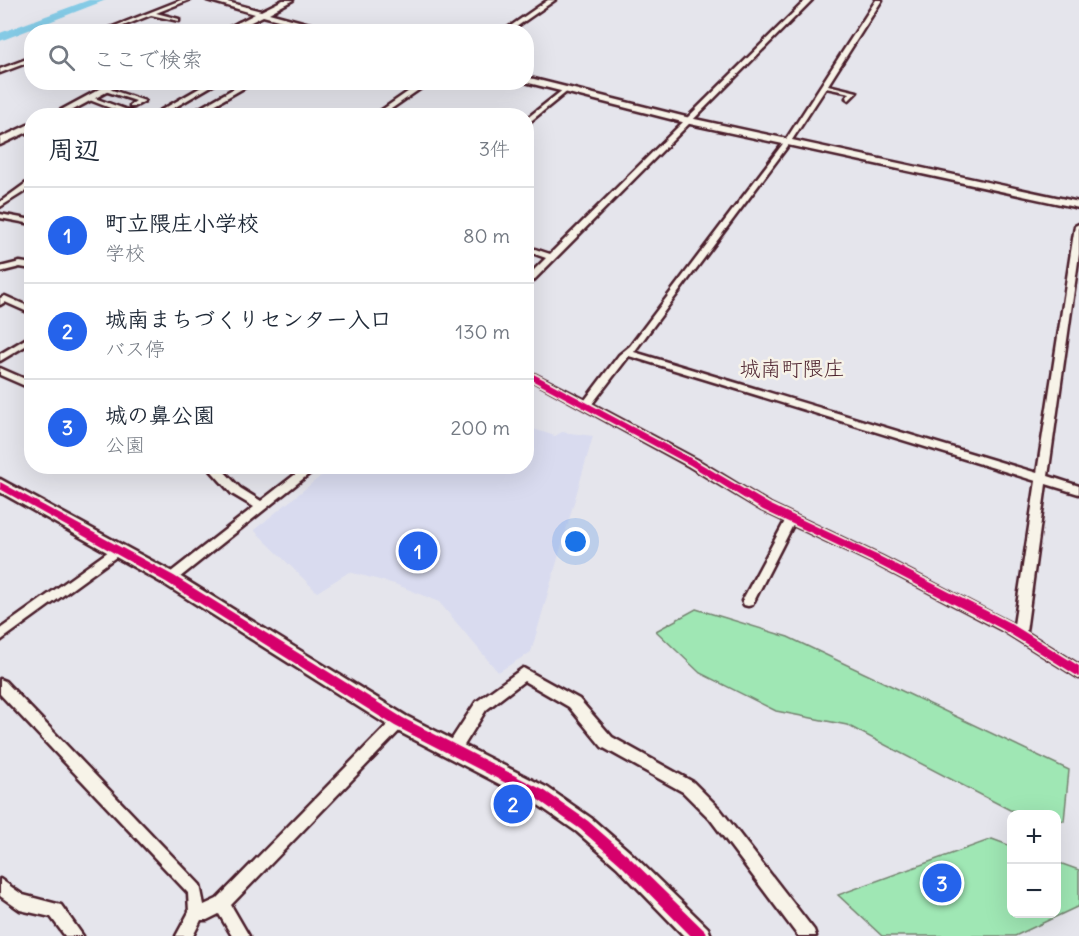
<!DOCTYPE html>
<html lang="ja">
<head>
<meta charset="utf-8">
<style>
	:root { --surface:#fff; --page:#f6f6f7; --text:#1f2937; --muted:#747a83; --line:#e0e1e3; --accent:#2563eb }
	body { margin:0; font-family:Delius,"Klee One",sans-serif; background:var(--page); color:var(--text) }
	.controls { position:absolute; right:18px; bottom:18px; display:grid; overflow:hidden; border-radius:12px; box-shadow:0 6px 24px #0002 }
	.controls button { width:54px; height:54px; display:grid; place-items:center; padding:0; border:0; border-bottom:2px solid var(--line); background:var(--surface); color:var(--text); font:30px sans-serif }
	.you { position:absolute; left:576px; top:542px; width:21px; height:21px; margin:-15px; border:4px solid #fff; border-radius:50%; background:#1a73e8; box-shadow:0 0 0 9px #1a73e833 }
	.badge { display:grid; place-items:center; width:39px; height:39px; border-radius:50%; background:var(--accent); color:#fff; font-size:20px; font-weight:700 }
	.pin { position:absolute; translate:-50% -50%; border:3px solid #fff; box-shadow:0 2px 6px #0006 }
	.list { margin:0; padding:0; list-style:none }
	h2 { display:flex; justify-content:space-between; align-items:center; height:78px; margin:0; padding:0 24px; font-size:26px }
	h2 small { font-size:20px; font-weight:400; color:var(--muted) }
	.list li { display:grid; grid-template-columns:39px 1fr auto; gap:18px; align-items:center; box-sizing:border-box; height:96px; padding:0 24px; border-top:2px solid var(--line) }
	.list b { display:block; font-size:22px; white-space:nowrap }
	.list p { margin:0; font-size:20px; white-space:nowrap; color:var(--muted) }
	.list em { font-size:20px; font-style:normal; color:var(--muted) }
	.icon { flex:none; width:33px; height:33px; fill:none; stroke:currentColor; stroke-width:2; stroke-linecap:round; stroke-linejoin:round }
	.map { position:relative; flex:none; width:1079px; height:936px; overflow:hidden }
	.search { position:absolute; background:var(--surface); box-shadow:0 6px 24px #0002; left:24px; top:24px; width:510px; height:66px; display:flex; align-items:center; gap:15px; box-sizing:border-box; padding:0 21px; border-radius:24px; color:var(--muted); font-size:22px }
	.panel { position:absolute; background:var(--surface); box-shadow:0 6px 24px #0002; left:24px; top:108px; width:510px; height:366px; border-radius:24px }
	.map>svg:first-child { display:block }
	.built { fill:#d9dbef }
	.green { fill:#9fe7b4; stroke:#748370; stroke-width:1.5 }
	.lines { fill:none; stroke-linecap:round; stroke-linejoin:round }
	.river { fill:#84cae5; fill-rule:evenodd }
	.street-casing { stroke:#4a1f2b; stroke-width:5 }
	.secondary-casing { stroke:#4a1f2b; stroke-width:5 }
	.street { fill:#f7f3e8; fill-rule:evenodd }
	.secondary { fill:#f7f3e8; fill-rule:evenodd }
	.cycleway-casing { stroke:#f7f3e8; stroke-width:4 }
	.cycleway { fill:#d6006c; fill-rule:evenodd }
	.labels { text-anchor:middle; stroke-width:5; stroke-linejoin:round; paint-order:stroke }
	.quarter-label { font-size:21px; fill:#4a1f2b; stroke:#f7f3e8 }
</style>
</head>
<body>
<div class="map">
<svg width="1079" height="936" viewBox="0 0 1079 936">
	<rect width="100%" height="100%" fill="#e5e5ec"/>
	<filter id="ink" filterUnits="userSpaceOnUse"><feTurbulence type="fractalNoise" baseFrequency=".0167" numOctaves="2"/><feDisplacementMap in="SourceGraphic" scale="12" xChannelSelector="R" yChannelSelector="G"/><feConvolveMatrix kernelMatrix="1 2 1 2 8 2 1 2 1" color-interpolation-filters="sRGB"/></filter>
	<g filter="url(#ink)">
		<path class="built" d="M 527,427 L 555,436 L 562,432 L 593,436 L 531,652 L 498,672 L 439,602 L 395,584 L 349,572 L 317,592 L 254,530 L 332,467 L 526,466 Z"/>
		<g class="green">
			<path d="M 696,609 L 788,637 L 1069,770 L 1064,821 L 1057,819 L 1056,814 L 1031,814 L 1010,810 L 847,725 L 776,711 L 700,673 L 656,631 Z"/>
			<path d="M 992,839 L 1011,846 L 1012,914 L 1056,914 L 1057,862 L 1079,870 L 1079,906 L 1015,936 L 882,936 L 838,895 Z"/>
		</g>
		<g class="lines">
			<path class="river" d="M 89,0 L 106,0 L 0,41 L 0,33 Z"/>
			<g class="street-casing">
				<g id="street">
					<path d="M 181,0 L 189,0 L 156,13 L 179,19 L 179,21 L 151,15 L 108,32 L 100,32 Z"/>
					<path d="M 548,0 L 555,0 L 509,32 L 502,32 Z"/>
					<path d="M 806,0 L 812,0 L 529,285 L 526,285 L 526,278 L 546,258 L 526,251 L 526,246 L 550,254 Z"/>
					<path d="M 876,0 L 882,0 L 828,85 L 857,92 L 849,100 L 846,98 L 850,93 L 826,88 L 790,143 L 634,352 L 1037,473 L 1075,226 L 1079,224 L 1079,254 L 1048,476 L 1079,486 L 1079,494 L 1046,484 L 1026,632 L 1079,665 L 1079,678 L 1002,630 L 874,563 L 793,525 L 752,605 L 748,606 L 744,605 L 742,601 L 785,521 L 762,510 L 689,466 L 526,377 L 526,370 L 585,400 L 619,355 L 630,346 L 785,141 ZM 629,356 L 1036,481 L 1014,625 L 882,557 L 770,504 L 697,460 L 592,404 Z"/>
					<path d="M 239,22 L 269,31 L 269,32 L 259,32 L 237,25 L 236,24 Z"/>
					<path d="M 32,57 L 32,61 L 0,73 L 0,69 Z"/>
					<path d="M 210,82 L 218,82 L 160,116 L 151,116 Z"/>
					<path d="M 245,82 L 254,82 L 195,116 L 186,116 Z"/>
					<path d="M 422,82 L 430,82 L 381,116 L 373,116 Z"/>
					<path d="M 105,89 L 109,89 L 145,101 L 134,107 L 130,107 L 130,105 L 136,101 L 105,91 Z"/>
					<path d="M 564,89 L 569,90 L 526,125 L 526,119 Z"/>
					<path d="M 89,96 L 141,115 L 142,116 L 131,116 L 87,99 L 86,98 Z"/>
					<path d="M 29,181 L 32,181 L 32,187 L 0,207 L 0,202 Z"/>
					<path d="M 0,214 L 32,220 L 32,224 L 0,218 Z"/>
					<path d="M 20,262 L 32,264 L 32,269 L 20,267 L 0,272 L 0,267 Z"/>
					<path d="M 5,296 L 32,308 L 32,314 L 5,302 L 0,305 L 0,298 Z"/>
					<path d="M 32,335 L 32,342 L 0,361 L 0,354 Z"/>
					<path d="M 0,368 L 32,382 L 32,389 L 0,375 Z"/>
					<path d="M 207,466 L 219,466 L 240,488 L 261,501 L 306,466 L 319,466 L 174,582 L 170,584 L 166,582 L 164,579 L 166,576 L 254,507 L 232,494 Z"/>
					<path d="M 116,546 L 120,548 L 122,551 L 120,554 L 0,641 L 0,629 Z"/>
					<path d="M 523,668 L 579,699 L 612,737 L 693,782 L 720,809 L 814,930 L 816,936 L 798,936 L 710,819 L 683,792 L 602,747 L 569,707 L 524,681 L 486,710 L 458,755 L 453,756 L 448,755 L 446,750 L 448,745 L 476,702 Z"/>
					<path d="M 0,679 L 5,681 L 200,885 L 204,905 L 217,899 L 394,718 L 399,716 L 404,718 L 406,722 L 404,726 L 231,905 L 249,936 L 232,936 L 219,914 L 207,920 L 201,920 L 193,936 L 176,936 L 189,912 L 188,893 L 0,694 Z"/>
					<path d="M 0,879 L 23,895 L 61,905 L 83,936 L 65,936 L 51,917 L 20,910 L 0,896 Z"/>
				</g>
			</g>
			<g class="secondary-casing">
				<g id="secondary">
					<path d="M 207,0 L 220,0 L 261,11 L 283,0 L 293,0 L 269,13 L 339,32 L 324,32 L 263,16 L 231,32 L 220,32 L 255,14 Z"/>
					<path d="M 526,77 L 690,118 L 1079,202 L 1079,208 L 690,124 L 525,82 Z"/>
					<path d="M 113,82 L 125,82 L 62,116 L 50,116 Z"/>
					<path d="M 32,123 L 32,130 L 0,145 L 0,138 Z"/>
					<path d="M 0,479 L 176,574 L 406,716 L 548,788 L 591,818 L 631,853 L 708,928 L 711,936 L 684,936 L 617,867 L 577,832 L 534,802 L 392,728 L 164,584 L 0,492 Z"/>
				</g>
			</g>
			<use href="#street" class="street"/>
			<use href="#secondary" class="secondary"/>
			<g class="cycleway-casing">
				<g id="cycleway">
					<path d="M 526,370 L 696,461 L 769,504 L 881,557 L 1010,623 L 1079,666 L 1079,677 L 1002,629 L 875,563 L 763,510 L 690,465 L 526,377 Z"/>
					<path d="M 0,482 L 174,576 L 403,718 L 545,791 L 588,821 L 628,856 L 705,931 L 707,936 L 691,936 L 620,864 L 580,829 L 537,799 L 395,726 L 166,582 L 0,489 Z"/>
				</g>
			</g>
			<use href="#cycleway" class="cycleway"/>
		</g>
	</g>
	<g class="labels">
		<g class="quarter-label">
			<text x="792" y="376">城南町隈庄</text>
		</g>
	</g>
</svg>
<div class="controls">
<button>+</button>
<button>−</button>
</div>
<div class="you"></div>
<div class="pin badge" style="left:418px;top:551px">1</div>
<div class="pin badge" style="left:513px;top:804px">2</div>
<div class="pin badge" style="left:942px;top:883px">3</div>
<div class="search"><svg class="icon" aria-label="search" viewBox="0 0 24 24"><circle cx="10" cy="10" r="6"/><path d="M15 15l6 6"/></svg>ここで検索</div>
<section class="panel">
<h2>周辺<small>3件</small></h2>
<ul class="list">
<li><span class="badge">1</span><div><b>町立隈庄小学校</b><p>学校</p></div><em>80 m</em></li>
<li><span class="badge">2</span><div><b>城南まちづくりセンター入口</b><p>バス停</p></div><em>130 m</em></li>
<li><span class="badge">3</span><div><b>城の鼻公園</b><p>公園</p></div><em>200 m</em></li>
</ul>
</section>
</div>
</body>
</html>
